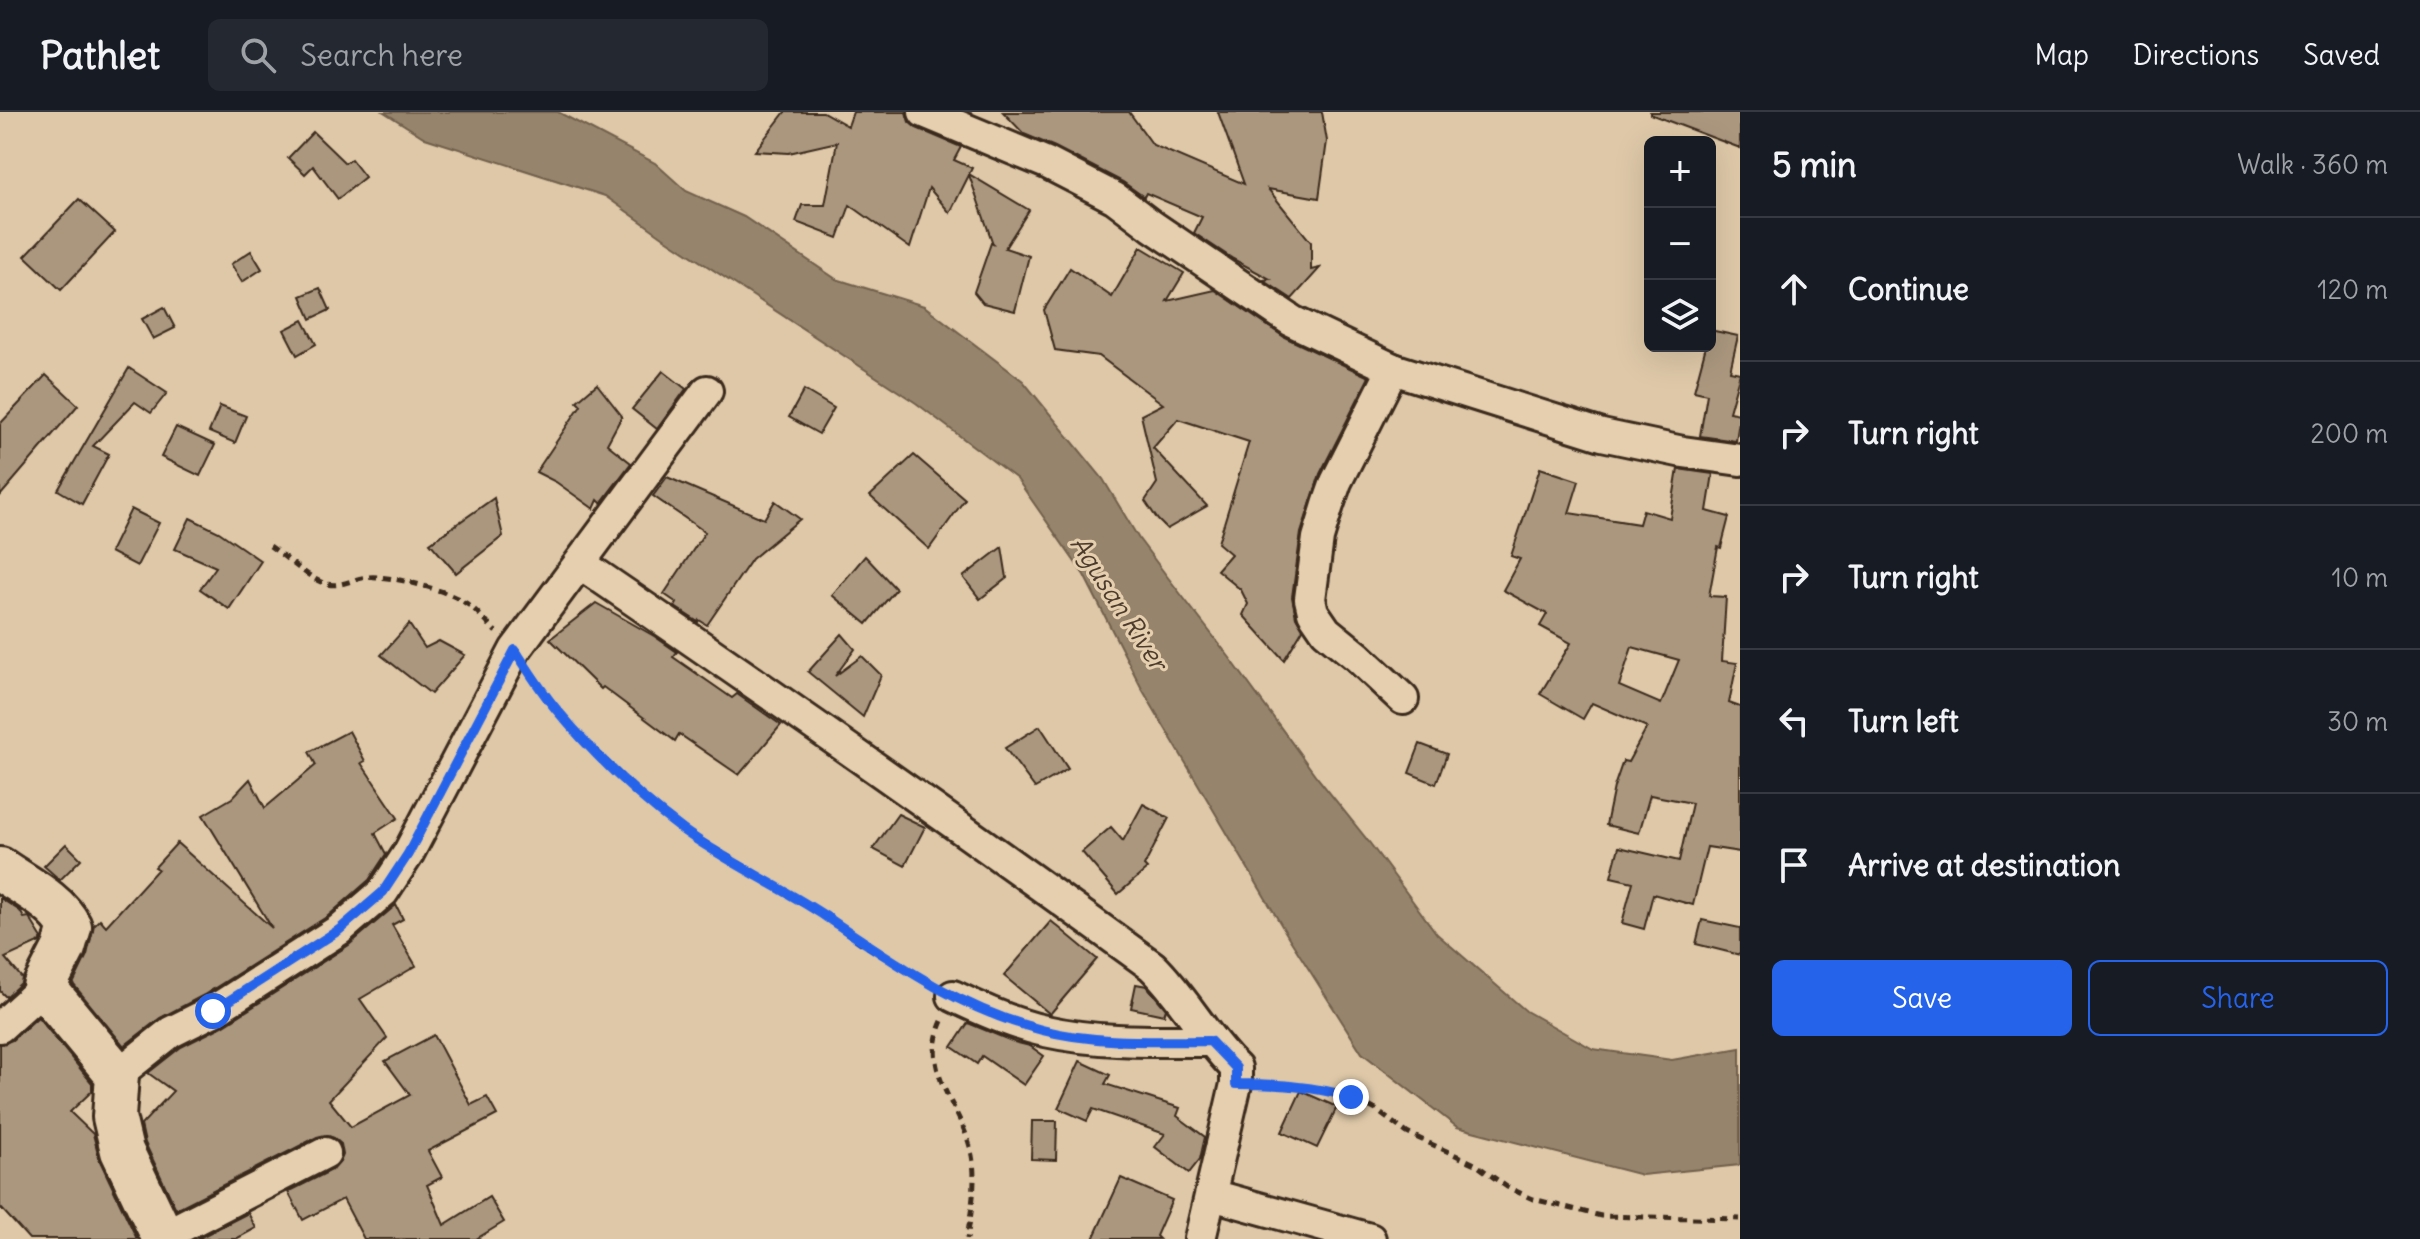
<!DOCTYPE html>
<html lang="en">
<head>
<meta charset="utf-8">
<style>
	:root { --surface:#171b24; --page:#242831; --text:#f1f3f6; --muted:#9ea1a6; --line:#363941; --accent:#2563eb }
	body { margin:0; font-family:Delius,sans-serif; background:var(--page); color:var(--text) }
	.controls { position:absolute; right:24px; top:24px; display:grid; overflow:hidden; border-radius:12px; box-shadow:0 8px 32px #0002 }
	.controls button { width:72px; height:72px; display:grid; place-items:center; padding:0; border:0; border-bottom:2px solid var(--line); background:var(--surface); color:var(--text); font:40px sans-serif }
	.stop { position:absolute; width:24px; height:24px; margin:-18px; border:6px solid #2563eb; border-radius:50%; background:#fff }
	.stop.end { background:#2563eb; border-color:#fff; box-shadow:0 2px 8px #0008 }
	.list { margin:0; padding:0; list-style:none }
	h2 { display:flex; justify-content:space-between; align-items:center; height:104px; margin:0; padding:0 32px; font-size:34px }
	h2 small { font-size:26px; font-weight:400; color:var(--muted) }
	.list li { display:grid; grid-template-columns:52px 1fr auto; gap:24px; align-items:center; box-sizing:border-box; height:144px; padding:0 32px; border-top:2px solid var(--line) }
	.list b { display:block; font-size:30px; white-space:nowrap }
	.list em { font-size:26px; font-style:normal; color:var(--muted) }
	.actions { display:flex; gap:16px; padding:24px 32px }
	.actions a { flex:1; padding:18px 0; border:2px solid var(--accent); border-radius:12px; text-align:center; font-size:28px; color:var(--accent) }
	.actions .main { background:var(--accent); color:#fff }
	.icon { flex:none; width:44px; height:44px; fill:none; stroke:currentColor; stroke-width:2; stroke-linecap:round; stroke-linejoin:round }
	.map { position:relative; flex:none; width:1740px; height:1127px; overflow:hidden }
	header { display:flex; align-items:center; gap:48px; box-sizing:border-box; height:112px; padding:0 40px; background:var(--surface); border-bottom:2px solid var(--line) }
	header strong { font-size:38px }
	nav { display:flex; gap:44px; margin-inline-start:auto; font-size:28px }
	.search { width:560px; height:72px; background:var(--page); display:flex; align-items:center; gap:20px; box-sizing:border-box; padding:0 28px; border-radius:12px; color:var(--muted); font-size:30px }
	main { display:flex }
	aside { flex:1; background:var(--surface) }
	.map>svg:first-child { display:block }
	.water { fill:#97846c; stroke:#72604d; stroke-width:2 }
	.building { fill:#ab977e; stroke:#3b2a1e; stroke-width:2; fill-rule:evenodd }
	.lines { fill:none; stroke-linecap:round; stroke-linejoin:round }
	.street-casing { stroke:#3b2a1e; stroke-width:36 }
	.secondary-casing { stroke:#3b2a1e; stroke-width:48 }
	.path { stroke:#3b2a1e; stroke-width:5; stroke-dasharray:8 6; stroke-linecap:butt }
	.street { stroke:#e5cfae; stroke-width:30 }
	.secondary { stroke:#e5cfae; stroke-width:42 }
	.route { stroke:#2563eb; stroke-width:10 }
	.labels { text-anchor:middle; stroke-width:6; stroke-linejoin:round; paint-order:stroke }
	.water-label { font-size:26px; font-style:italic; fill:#4d3c2e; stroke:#e5cfae }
</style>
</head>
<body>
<header>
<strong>Pathlet</strong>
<div class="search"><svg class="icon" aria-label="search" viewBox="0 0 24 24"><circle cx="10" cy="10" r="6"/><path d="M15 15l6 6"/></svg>Search here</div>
<nav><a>Map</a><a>Directions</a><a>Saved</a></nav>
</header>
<main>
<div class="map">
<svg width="1740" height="1127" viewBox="0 0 1740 1127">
	<rect width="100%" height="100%" fill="#dec8a8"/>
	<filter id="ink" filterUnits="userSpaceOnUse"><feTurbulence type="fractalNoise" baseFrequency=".0125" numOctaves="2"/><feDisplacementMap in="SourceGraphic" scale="16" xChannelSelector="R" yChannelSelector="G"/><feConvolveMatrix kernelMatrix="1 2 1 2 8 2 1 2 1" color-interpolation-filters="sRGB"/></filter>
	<g filter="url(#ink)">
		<path class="water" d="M 384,0 L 558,0 L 655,51 L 686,79 L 744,105 L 836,167 L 924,194 L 1023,269 L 1103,367 L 1139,427 L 1166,463 L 1230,546 L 1316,664 L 1369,730 L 1437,822 L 1526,899 L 1593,937 L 1672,948 L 1740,936 L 1740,1053 L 1642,1063 L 1457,1015 L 1362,941 L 1289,826 L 1142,577 L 1084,463 L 1017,367 L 916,291 L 663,125 L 605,84 L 425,26 Z"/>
		<g class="building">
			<path d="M 785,0 L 823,0 L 848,14 L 853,0 L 906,0 L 909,10 L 916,16 L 961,35 L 954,48 L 972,56 L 969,62 L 1029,98 L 1005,136 L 1029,144 L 1015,199 L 983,191 L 974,180 L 991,131 L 993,132 L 969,63 L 950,101 L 929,76 L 910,136 L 850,93 L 838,126 L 796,110 L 802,93 L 825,93 L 837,30 L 789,41 L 755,39 Z"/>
			<path d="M 1003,0 L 1129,0 L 1153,33 L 1244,72 L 1218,0 L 1322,0 L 1327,29 L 1319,86 L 1268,77 L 1311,130 L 1311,158 L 1320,156 L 1292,187 L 1263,168 L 1270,167 L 1233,147 L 1194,121 L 1202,105 L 1146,81 L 1144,85 L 1123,70 L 1055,35 L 1024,22 Z"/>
			<path d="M 1650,0 L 1740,0 L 1740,36 L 1650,2 Z"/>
			<path d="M 313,20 L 345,51 L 351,47 L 365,65 L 338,87 L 313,54 L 305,62 L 288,46 Z"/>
			<path d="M 79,87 L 115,120 L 61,178 L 25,144 Z"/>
			<path d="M 1141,135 L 1184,161 L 1167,189 L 1215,178 L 1284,225 L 1369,265 L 1320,362 L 1301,421 L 1292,485 L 1296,505 L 1303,517 L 1284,548 L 1243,503 L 1248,492 L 1241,478 L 1217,458 L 1231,442 L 1218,431 L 1249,330 L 1178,307 L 1153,336 L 1207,394 L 1167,417 L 1158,408 L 1145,389 L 1157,371 L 1141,303 L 1163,292 L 1099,244 L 1055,238 L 1044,198 L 1070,156 L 1112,185 Z"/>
			<path d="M 251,139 L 262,157 L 242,170 L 231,152 Z"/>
			<path d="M 320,176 L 330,198 L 311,207 L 301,184 Z"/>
			<path d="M 164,195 L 175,216 L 153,227 L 142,207 Z"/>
			<path d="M 303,208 L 316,232 L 297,243 L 284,218 Z"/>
			<path d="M 1710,218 L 1738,224 L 1730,259 L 1740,261 L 1729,300 L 1740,302 L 1736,329 L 1700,324 L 1707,282 L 1694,279 L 1706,234 L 1710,234 Z"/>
			<path d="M 129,256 L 167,281 L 151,301 L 135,290 L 93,334 L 109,342 L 82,392 L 58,378 Z"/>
			<path d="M 663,259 L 686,277 L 657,317 L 632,297 Z"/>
			<path d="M 46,263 L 78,293 L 0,384 L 0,312 Z"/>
			<path d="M 597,272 L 622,304 L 607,332 L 631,351 L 601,391 L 598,388 L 594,397 L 556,370 L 536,360 L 581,293 L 577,289 Z"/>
			<path d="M 804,278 L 834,296 L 819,322 L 789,305 Z"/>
			<path d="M 220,294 L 246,304 L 235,331 L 209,320 Z"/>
			<path d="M 176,315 L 215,333 L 200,364 L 161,345 Z"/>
			<path d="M 914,343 L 965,387 L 929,437 L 870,384 Z"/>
			<path d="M 1540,356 L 1579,369 L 1569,401 L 1639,412 L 1643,398 L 1670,406 L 1678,357 L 1713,362 L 1707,399 L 1729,405 L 1721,436 L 1718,435 L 1709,484 L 1726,485 L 1722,549 L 1737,551 L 1729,591 L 1740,595 L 1740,740 L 1707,735 L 1693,793 L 1653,782 L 1644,817 L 1622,811 L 1633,770 L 1611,765 L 1619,735 L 1679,749 L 1692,691 L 1650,683 L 1639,721 L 1606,713 L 1614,675 L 1623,649 L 1628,650 L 1647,615 L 1592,591 L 1583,607 L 1540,582 L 1571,531 L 1540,514 L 1547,502 L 1503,478 L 1520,447 L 1511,444 ZM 1632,535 L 1679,548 L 1661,592 L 1619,574 Z"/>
			<path d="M 667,365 L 764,407 L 775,389 L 800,407 L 752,447 L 707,513 L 699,508 L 698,510 L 675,495 L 677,491 L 664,482 L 705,420 L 653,384 Z"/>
			<path d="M 494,386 L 503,424 L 456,461 L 430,431 Z"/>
			<path d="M 131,397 L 159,411 L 137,454 L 110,440 Z"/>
			<path d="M 190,406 L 219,420 L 261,449 L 229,497 L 200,477 L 216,455 L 175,437 Z"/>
			<path d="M 1002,435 L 1007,466 L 980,487 L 963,465 Z"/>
			<path d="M 865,444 L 896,477 L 867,512 L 832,483 Z"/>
			<path d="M 596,491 L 654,524 L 677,540 L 673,545 L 732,586 L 737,582 L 781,613 L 739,663 L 679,622 L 675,629 L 603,575 L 601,577 L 550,527 Z"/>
			<path d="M 409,512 L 425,536 L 439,529 L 465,543 L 431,582 L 381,543 Z"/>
			<path d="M 842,522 L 855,537 L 835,564 L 862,544 L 881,563 L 863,605 L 808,560 Z"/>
			<path d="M 1040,614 L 1068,657 L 1035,676 L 1005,636 Z"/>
			<path d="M 349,619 L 365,649 L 361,651 L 398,706 L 375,721 L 386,742 L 369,768 L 328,804 L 204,883 L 160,906 L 124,934 L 73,872 L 87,843 L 94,813 L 100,807 L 106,814 L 158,757 L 155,755 L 177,731 L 272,816 L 203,703 L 232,686 L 250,667 L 265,696 L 316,653 L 309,640 Z"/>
			<path d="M 1420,632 L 1447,642 L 1436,672 L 1409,661 Z"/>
			<path d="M 1143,692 L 1169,706 L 1144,754 L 1147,757 L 1118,782 L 1082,740 L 1111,715 L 1123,729 Z"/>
			<path d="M 898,702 L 925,715 L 905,754 L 873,737 Z"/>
			<path d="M 66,732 L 81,747 L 60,768 L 44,754 Z"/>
			<path d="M 0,786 L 20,799 L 24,806 L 29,805 L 42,826 L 40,830 L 5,846 L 22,866 L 21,871 L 6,885 L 0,879 Z"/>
			<path d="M 396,793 L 403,807 L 392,813 L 416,854 L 360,887 L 387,926 L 329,988 L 351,1015 L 410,983 L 385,949 L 434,923 L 471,993 L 487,985 L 497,1003 L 428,1039 L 442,1065 L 427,1073 L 444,1113 L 489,1085 L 504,1110 L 476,1127 L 364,1127 L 343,1087 L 303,1108 L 288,1080 L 334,1057 L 340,1050 L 343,1043 L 341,1032 L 334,1026 L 325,1023 L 317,1025 L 176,1097 L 145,1031 L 141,1013 L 173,979 L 148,961 L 181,935 L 223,914 L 349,833 Z"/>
			<path d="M 1702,808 L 1740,816 L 1740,843 L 1696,832 Z"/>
			<path d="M 1051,809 L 1097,847 L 1050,902 L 1004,864 Z"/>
			<path d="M 1136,872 L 1147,874 L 1150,878 L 1166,897 L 1164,903 L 1131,896 Z"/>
			<path d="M 38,905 L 92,971 L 92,979 L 70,1000 L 93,1022 L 100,1049 L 137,1127 L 29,1127 L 0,1095 L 0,932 L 12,928 Z"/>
			<path d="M 968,911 L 1014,930 L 1030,934 L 1044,944 L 1024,973 L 982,944 L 977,952 L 952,935 Z"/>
			<path d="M 1080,949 L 1110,963 L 1105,972 L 1180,996 L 1177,1004 L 1205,1025 L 1200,1047 L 1189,1061 L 1155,1035 L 1165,1022 L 1093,997 L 1087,1009 L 1058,996 Z"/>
			<path d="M 1301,979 L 1337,995 L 1317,1036 L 1282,1020 Z"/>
			<path d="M 1032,1009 L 1057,1009 L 1056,1048 L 1031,1047 Z"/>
			<path d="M 1121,1066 L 1172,1088 L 1156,1124 L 1159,1127 L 1093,1127 Z"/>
			<path d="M 248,1101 L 256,1116 L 236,1127 L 197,1127 Z"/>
		</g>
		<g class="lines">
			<g class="street-casing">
				<g id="street">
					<path d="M 924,0 L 1047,51 L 1115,86 L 1152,114 L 1292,209 L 1393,257 L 1602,323 L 1683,340 L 1740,348"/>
					<path d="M 1393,257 L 1336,370 L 1328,393 L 1318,426 L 1310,487 L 1313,500 L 1326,519 L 1358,545 L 1403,587"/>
					<path d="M 581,452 C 773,583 964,717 1152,854 C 1184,885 1204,925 1236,956 L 1236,972 L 1200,1127"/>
					<path d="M 953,884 C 982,898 1013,912 1045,919 C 1099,931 1155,929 1210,929"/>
					<path d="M 0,915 L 44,875"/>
					<path d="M 117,963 L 171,920 L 213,899 L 339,818 L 383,780 L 408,742 L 515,538 L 707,279"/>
					<path d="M 1212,1083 L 1370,1127"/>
					<path d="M 163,1124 L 325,1041"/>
				</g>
			</g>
			<g class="secondary-casing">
				<path id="secondary" d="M 0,757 C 24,774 57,789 70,815 L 64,836 L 44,875 L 117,963 L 114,1005 L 122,1039 L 164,1127"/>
			</g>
			<g class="path">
				<path d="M 270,434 C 284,444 307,464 321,470 C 339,478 352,466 369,465 C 389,463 447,478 464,490 C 476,497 486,510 496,520"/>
				<path d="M 533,564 L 556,597 L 596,640 L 647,689 L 685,719 L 828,806 L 860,830 L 929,871"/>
				<path d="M 942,909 C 919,960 961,993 971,1039 C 978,1068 971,1099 967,1127"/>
				<path d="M 1261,972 L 1326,978 L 1351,985 L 1376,998 L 1407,1021 L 1475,1052 L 1507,1075 L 1533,1087 L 1601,1104 L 1740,1107"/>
			</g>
			<use href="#street" class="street"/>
			<use href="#secondary" class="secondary"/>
		</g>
	</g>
	<g class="lines" filter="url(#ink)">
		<path class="route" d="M 213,899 L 339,818 L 383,780 L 408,742 L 515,538 C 528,558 541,579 556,597 C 593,641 637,684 683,718 C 729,751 782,775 828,806 C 895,851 962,898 1042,918 C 1096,932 1155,929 1210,929 L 1236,956 L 1236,972 C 1276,972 1313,974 1351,985"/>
	</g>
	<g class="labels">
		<g class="water-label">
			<text transform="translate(1119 491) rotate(57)" y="9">Agusan River</text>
		</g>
	</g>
</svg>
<div class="controls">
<button>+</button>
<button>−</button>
<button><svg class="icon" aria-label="layers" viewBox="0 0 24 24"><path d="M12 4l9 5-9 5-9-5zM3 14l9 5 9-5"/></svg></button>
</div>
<div class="stop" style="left:213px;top:899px"></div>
<div class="stop end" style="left:1351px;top:985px"></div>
</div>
<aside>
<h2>5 min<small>Walk · 360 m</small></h2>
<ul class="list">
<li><svg class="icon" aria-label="ahead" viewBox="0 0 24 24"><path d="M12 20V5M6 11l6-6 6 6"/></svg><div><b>Continue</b></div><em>120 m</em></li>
<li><svg class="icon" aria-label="right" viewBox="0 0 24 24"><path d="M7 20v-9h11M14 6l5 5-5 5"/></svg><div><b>Turn right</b></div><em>200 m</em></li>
<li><svg class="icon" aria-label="right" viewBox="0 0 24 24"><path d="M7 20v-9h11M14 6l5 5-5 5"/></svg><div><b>Turn right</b></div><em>10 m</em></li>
<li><svg class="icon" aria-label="left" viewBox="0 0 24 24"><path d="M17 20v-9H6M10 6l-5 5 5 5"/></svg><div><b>Turn left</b></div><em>30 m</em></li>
<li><svg class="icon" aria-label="arrive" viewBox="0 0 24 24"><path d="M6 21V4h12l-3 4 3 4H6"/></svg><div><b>Arrive at destination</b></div></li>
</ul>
<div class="actions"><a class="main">Save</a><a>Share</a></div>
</aside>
</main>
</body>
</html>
